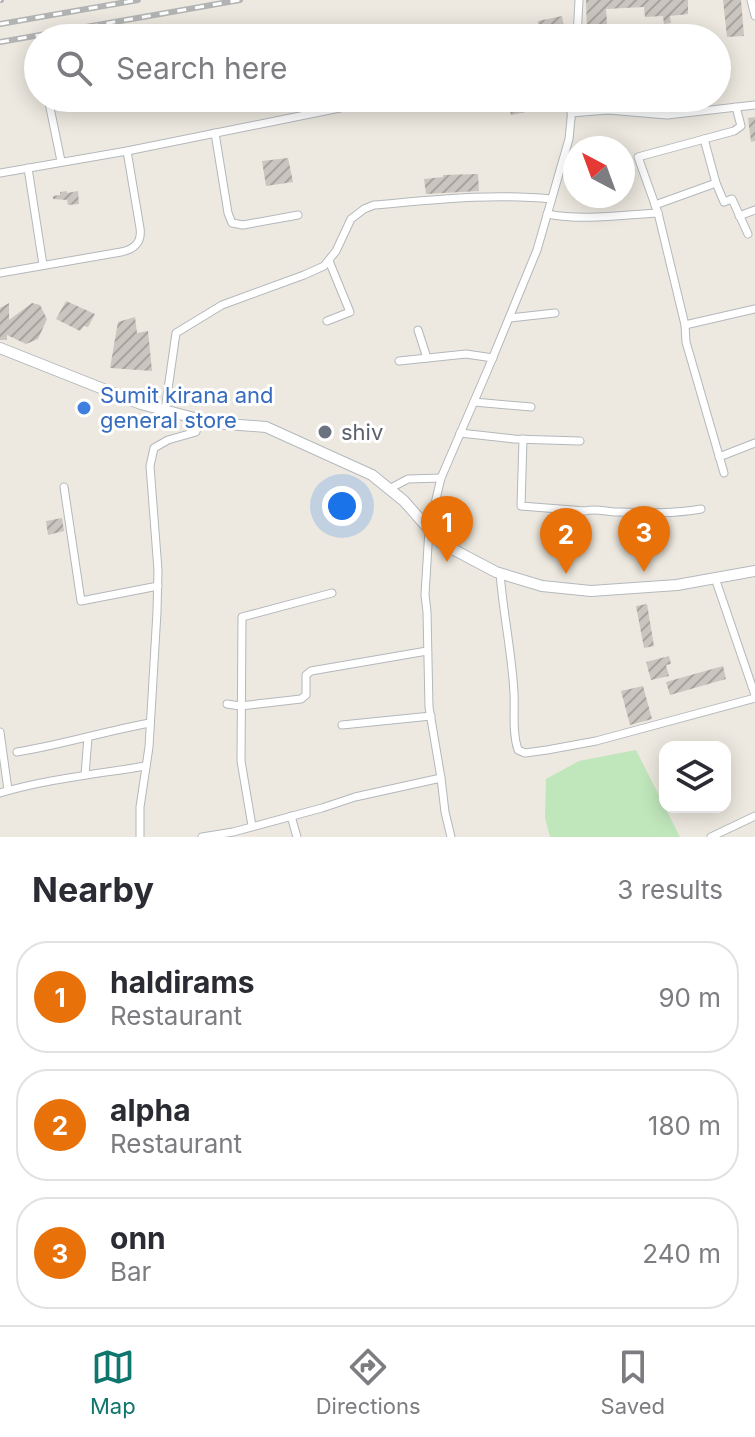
<!DOCTYPE html>
<html lang="en">
<head>
<meta charset="utf-8">
<style>
	:root { --surface:#fff; --page:#f2f2f3; --text:#2b2b33; --muted:#7c7c81; --line:#e1e1e2; --accent:#0f766e }
	body { margin:0; font-family:Inter,sans-serif; background:var(--page); color:var(--text) }
	.controls { position:absolute; right:24px; bottom:24px; display:grid; overflow:hidden; border-radius:16px; box-shadow:0 4px 20px #0003 }
	.controls button { width:72px; height:72px; display:grid; place-items:center; padding:0; border:0; border-bottom:2px solid var(--line); background:var(--surface); color:var(--text); font:40px sans-serif }
	.compass { position:absolute; left:563px; top:136px; width:72px; height:72px; border-radius:50%; background:var(--surface); box-shadow:0 4px 20px #0003; rotate:319deg }
	.you { position:absolute; left:342px; top:506px; width:28px; height:28px; margin:-20px; border:6px solid #fff; border-radius:50%; background:#1a73e8; box-shadow:0 0 0 12px #1a73e833 }
	.badge { display:grid; place-items:center; width:52px; height:52px; border-radius:50%; background:var(--accent); color:#fff; font-size:26px; font-weight:700 }
	.pin { position:absolute; translate:-50% -66px; filter:drop-shadow(0 2px 4px #0008) }
	.pin::after { content:''; position:absolute; top:42px; width:28px; height:24px; background:inherit; clip-path:polygon(0 0,100% 0,50% 100%) }
	.list { margin:0; padding:0; list-style:none }
	h2 { display:flex; justify-content:space-between; align-items:center; height:104px; margin:0; padding:0 32px; font-size:34px }
	h2 small { font-size:26px; font-weight:400; color:var(--muted) }
	.list li { display:grid; grid-template-columns:52px 1fr auto; gap:24px; align-items:center; box-sizing:border-box; height:112px; margin:0 16px 16px; padding:0 16px; border:2px solid var(--line); border-radius:32px }
	.list b { display:block; font-size:30px; white-space:nowrap }
	.list p { margin:0; font-size:26px; white-space:nowrap; color:var(--muted) }
	.list em { font-size:26px; font-style:normal; color:var(--muted) }
	.icon { flex:none; width:44px; height:44px; fill:none; stroke:currentColor; stroke-width:2; stroke-linecap:round; stroke-linejoin:round }
	.map { position:relative; flex:none; width:755px; height:837px; overflow:hidden }
	.search { position:absolute; background:var(--surface); box-shadow:0 4px 20px #0003; left:24px; right:24px; top:24px; height:88px; display:flex; align-items:center; gap:20px; box-sizing:border-box; padding:0 28px; border-radius:44px; color:var(--muted); font-size:30px }
	.sheet { height:488px; background:var(--surface) }
	nav { display:flex; justify-content:space-around; align-items:center; box-sizing:border-box; height:112px; border-top:2px solid var(--line); background:var(--surface); font-size:22px; color:var(--muted) }
	nav a { display:grid; justify-items:center; gap:4px }
	nav .on { color:var(--accent) }
	.map>svg:first-child { display:block }
	.green { fill:#c0e6bb }
	.building { fill:url(#building-hatch) }
	.lines { fill:none; stroke-linecap:round; stroke-linejoin:round }
	.minor-casing { stroke:#b3b8bc; stroke-width:9 }
	.secondary-casing { stroke:#b4b9be; stroke-width:12 }
	.minor { stroke:#fff; stroke-width:7 }
	.secondary { stroke:#fff; stroke-width:10 }
	.rail-casing { stroke:#b2b3b3; stroke-width:6 }
	.rail { stroke:#fff; stroke-width:3; stroke-dasharray:9; stroke-linecap:butt }
	.shop-dot { fill:#3f7fe0; stroke:#fff; stroke-width:3 }
	.worship-dot { fill:#6b7280; stroke:#fff; stroke-width:3 }
	.labels { text-anchor:middle; stroke-width:6; stroke-linejoin:round; paint-order:stroke }
	.shop-label { font-size:22px; fill:#366cbe; stroke:#fff; text-anchor:start }
	.worship-label { font-size:22px; fill:#5b616d; stroke:#fff; text-anchor:start }
</style>
</head>
<body>
<div class="map">
<svg width="755" height="837" viewBox="0 0 755 837">
	<defs>
		<pattern id="building-hatch" width="6" height="6" patternUnits="userSpaceOnUse" patternTransform="scale(2)"><rect width="6" height="6" fill="#cac5bf"/><path d="M-1 1l2-2M0 6l6-6M5 7l2-2" fill="none" stroke="#a7a39f"/></pattern>
	</defs>
	<rect width="100%" height="100%" fill="#ede9e0"/>
	<path class="green" d="M 636,750 L 680,837 L 550,837 L 545,818 L 546,779 L 579,761 Z"/>
	<g class="building">
		<path d="M 586,0 L 688,0 L 688,14 L 670,16 L 671,23 L 664,24 L 663,16 L 645,17 L 644,7 L 606,9 L 608,38 L 598,38 L 598,35 L 587,36 Z"/>
		<path d="M 723,0 L 741,0 L 744,36 L 727,37 Z"/>
		<path d="M 562,16 L 566,38 L 543,38 L 542,31 L 538,30 L 538,21 Z"/>
		<path d="M 526,98 L 530,111 L 511,115 L 509,105 L 511,104 L 511,100 Z"/>
		<path d="M 755,117 L 755,141 L 751,142 L 748,118 Z"/>
		<path d="M 288,158 L 293,182 L 266,186 L 262,161 Z"/>
		<path d="M 478,174 L 479,191 L 426,194 L 424,179 L 443,177 L 443,175 Z"/>
		<path d="M 67,191 L 67,193 L 78,191 L 79,204 L 68,205 L 67,200 L 53,199 L 53,196 L 60,195 L 60,192 Z"/>
		<path d="M 66,301 L 95,314 L 88,327 L 84,326 L 80,331 L 56,319 Z"/>
		<path d="M 9,303 L 9,320 L 32,303 L 40,305 L 47,319 L 38,339 L 26,344 L 7,335 L 7,340 L 0,340 L 0,308 Z"/>
		<path d="M 135,317 L 137,333 L 148,331 L 152,371 L 110,368 L 118,322 Z"/>
		<path d="M 62,518 L 64,531 L 48,535 L 46,521 Z"/>
		<path d="M 647,604 L 654,646 L 644,648 L 636,606 Z"/>
		<path d="M 669,656 L 671,664 L 666,665 L 669,676 L 651,680 L 646,662 Z"/>
		<path d="M 723,666 L 726,679 L 670,695 L 666,682 Z"/>
		<path d="M 643,686 L 652,719 L 630,725 L 621,691 Z"/>
	</g>
	<g class="lines">
		<g class="minor-casing">
			<g id="minor">
				<path d="M 751,0 L 755,16"/>
				<path d="M 577,38 L 579,0"/>
				<path d="M 48,98 L 61,161"/>
				<path d="M 571,113 L 608,110 L 667,115 L 755,105"/>
				<path d="M 215,133 L 228,213 L 232,223 L 243,225 L 298,215"/>
				<path d="M 704,139 L 716,183 L 724,202 L 732,199 L 748,234"/>
				<path d="M 28,168 L 43,265"/>
				<path d="M 0,173 L 127,151 L 389,98"/>
				<path d="M 655,205 L 716,183"/>
				<path d="M 547,214 C 584,221 621,215 658,213"/>
				<path d="M 739,216 L 755,210"/>
				<path d="M 0,273 L 121,252 C 135,249 142,242 140,228 L 127,151"/>
				<path d="M 510,318 L 555,313"/>
				<path d="M 327,321 L 350,312 L 329,261"/>
				<path d="M 685,325 L 755,309"/>
				<path d="M 418,330 L 427,358"/>
				<path d="M 399,361 L 466,354 L 493,358"/>
				<path d="M 474,402 L 531,407"/>
				<path d="M 165,410 L 176,333 L 222,305 L 304,275 L 324,266 L 336,251 L 351,219 L 364,209 L 374,205 C 433,200 492,193 551,199"/>
				<path d="M 460,433 L 514,439 L 580,441"/>
				<path d="M 523,439 L 521,506 L 585,511 C 596,508 607,512 617,512 C 646,513 673,514 701,509"/>
				<path d="M 719,457 L 755,443"/>
				<path d="M 724,473 L 686,342 L 685,325 L 658,213 L 638,157 L 734,131 L 741,126 L 736,107"/>
				<path d="M 64,487 L 81,601 L 158,586"/>
				<path d="M 389,489 L 408,479 L 441,478"/>
				<path d="M 500,573 C 503,613 512,653 514,693 C 515,712 512,732 518,750 L 525,753 L 547,750 L 596,741 L 755,698"/>
				<path d="M 715,578 L 755,695"/>
				<path d="M 227,704 L 240,706 L 301,699 L 306,695 L 306,675 L 311,671 L 427,651"/>
				<path d="M 342,725 L 431,716"/>
				<path d="M 0,732 L 8,790"/>
				<path d="M 17,752 C 62,745 105,731 150,723"/>
				<path d="M 85,775 L 88,737"/>
				<path d="M 441,778 L 445,812 L 451,837"/>
				<path d="M 0,793 C 47,779 97,774 146,766"/>
				<path d="M 291,816 L 297,837"/>
				<path d="M 252,826 L 241,761 L 242,617 L 332,593"/>
				<path d="M 140,837 L 140,807 L 149,747 L 157,612 L 158,570 L 150,466 L 154,448 L 168,440 L 196,432 L 199,420"/>
				<path d="M 202,837 L 233,832 L 322,808 L 355,797 L 441,778 L 429,707 L 427,612 L 425,595 L 429,529 L 441,478 L 488,369 L 537,250 L 569,139 L 573,98"/>
				<path d="M 711,837 L 755,816"/>
			</g>
		</g>
		<g class="secondary-casing">
			<path id="secondary" d="M 0,348 L 141,404 L 213,423 L 266,427 L 372,475 L 404,501 L 441,543 L 496,572 L 542,586 L 591,591 L 677,585 L 755,571"/>
		</g>
		<use href="#minor" class="minor"/>
		<use href="#secondary" class="secondary"/>
		<g class="rail-casing">
			<g id="rail">
				<path d="M 0,0 L 1,0"/>
				<path d="M 0,24 L 138,0"/>
				<path d="M 0,42 L 240,0"/>
			</g>
		</g>
		<use href="#rail" class="rail"/>
	</g>
	<circle class="shop-dot" cx="84" cy="408" r="8"/>
	<circle class="worship-dot" cx="325" cy="432" r="8"/>
	<g class="labels">
		<g class="shop-label">
			<text x="100" y="403">Sumit kirana and<tspan x="100" dy="25">general store</tspan></text>
		</g>
		<g class="worship-label">
			<text x="341" y="440">shiv</text>
		</g>
	</g>
</svg>
<div class="controls">
<button><svg class="icon" aria-label="layers" viewBox="0 0 24 24"><path d="M12 4l9 5-9 5-9-5zM3 14l9 5 9-5"/></svg></button>
</div>
<svg class="compass" viewBox="-18 -18 36 36"><path d="M0-13l5 13h-10z" fill="#e53935"/><path d="M0 13l5-13h-10z" fill="#7c7c81"/></svg>
<div class="you"></div>
<div class="pin badge" style="left:447px;top:562px;background:#e8710a">1</div>
<div class="pin badge" style="left:566px;top:574px;background:#e8710a">2</div>
<div class="pin badge" style="left:644px;top:572px;background:#e8710a">3</div>
<div class="search"><svg class="icon" aria-label="search" viewBox="0 0 24 24"><circle cx="10" cy="10" r="6"/><path d="M15 15l6 6"/></svg>Search here</div>
</div>
<section class="sheet">
<h2>Nearby<small>3 results</small></h2>
<ul class="list">
<li><span class="badge" style="background:#e8710a">1</span><div><b>haldirams</b><p>Restaurant</p></div><em>90 m</em></li>
<li><span class="badge" style="background:#e8710a">2</span><div><b>alpha</b><p>Restaurant</p></div><em>180 m</em></li>
<li><span class="badge" style="background:#e8710a">3</span><div><b>onn</b><p>Bar</p></div><em>240 m</em></li>
</ul>
</section>
<nav>
<a class="on"><svg class="icon" aria-label="map" viewBox="0 0 24 24"><path d="M3 6l6-2 6 2 6-2v14l-6 2-6-2-6 2zM9 4v14M15 6v14"/></svg>Map</a>
<a><svg class="icon" aria-label="directions" viewBox="0 0 24 24"><path d="M12 3l9 9-9 9-9-9zM9 14v-3h6M13 9l2 2-2 2"/></svg>Directions</a>
<a><svg class="icon" aria-label="saved" viewBox="0 0 24 24"><path d="M7 4h10v16l-5-4-5 4z"/></svg>Saved</a>
</nav>
</body>
</html>
